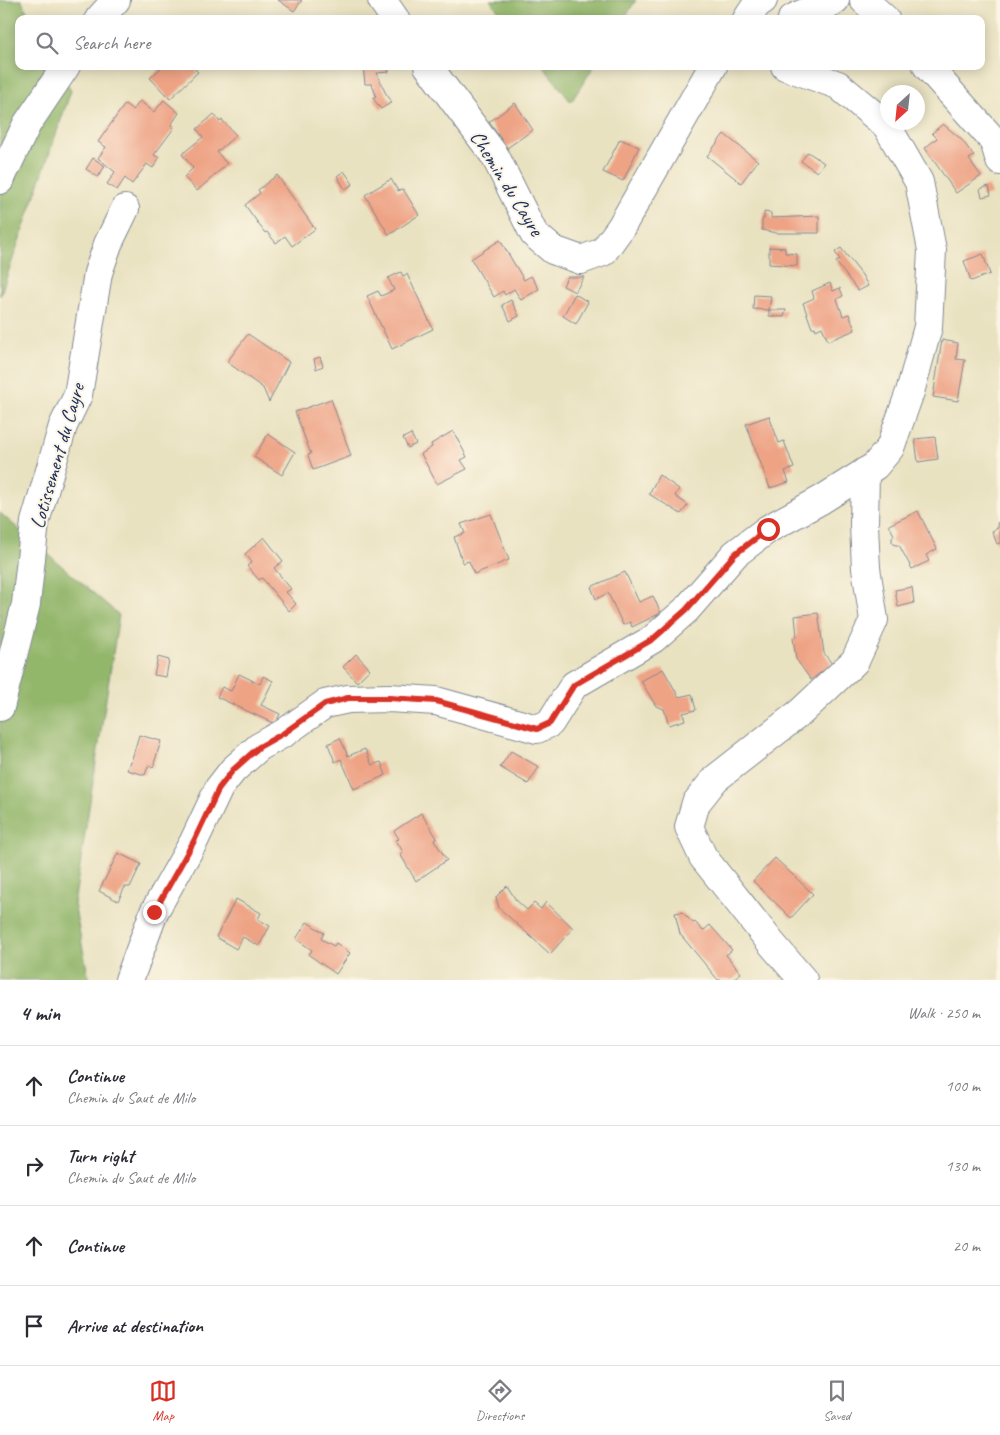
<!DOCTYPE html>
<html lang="en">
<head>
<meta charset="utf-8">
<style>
	:root { --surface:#fff; --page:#f7f7f7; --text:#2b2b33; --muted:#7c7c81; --line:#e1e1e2; --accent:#d93025 }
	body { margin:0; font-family:Caveat,sans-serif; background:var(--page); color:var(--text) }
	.compass { position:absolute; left:880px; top:85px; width:45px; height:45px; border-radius:50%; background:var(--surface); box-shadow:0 2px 12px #0003; rotate:207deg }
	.stop { position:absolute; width:15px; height:15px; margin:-11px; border:4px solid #d93025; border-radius:50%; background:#fff }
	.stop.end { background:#d93025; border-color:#fff; box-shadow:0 1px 5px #0008 }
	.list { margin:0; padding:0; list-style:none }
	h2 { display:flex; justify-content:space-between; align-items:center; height:65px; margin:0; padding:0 20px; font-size:21px }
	h2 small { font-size:16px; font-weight:400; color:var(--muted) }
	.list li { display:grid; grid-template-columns:32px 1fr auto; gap:15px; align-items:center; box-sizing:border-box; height:80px; padding:0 20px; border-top:1px solid var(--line) }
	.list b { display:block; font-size:19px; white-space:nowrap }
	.list p { margin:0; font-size:16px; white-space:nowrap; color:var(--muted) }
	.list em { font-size:16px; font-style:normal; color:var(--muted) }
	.icon { flex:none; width:28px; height:28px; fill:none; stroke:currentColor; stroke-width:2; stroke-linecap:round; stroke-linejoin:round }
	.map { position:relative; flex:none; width:1000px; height:980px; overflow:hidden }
	.search { position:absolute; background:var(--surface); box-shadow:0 2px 12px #0003; left:15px; right:15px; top:15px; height:55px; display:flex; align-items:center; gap:12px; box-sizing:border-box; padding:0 18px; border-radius:10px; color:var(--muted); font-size:19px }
	.sheet { height:385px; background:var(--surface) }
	nav { display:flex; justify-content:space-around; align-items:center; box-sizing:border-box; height:70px; border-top:1px solid var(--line); background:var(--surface); font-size:14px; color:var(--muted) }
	nav a { display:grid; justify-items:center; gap:2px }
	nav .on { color:var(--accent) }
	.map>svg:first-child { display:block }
	.forest { fill:#92b66a; stroke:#567264 }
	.building { fill:#eea385 }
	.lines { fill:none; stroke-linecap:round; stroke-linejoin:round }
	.minor-casing { stroke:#828890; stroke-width:30 }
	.minor { stroke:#fff; stroke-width:28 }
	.route { stroke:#d93025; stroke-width:6 }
	.labels { text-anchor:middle; stroke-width:4; stroke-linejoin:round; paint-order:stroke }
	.street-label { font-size:21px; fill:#1b2f5e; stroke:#fcf5e5 }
</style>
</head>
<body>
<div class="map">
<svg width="1000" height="980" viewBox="0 0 1000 980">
	<rect width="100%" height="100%" fill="#fcf5e5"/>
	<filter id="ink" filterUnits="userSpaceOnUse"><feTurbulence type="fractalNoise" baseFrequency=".02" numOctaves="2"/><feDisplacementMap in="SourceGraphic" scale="10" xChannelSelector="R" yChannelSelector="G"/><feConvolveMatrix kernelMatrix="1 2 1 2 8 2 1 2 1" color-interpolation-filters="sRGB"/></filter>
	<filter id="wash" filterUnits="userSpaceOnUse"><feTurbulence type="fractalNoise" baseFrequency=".0096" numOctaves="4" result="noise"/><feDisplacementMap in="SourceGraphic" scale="20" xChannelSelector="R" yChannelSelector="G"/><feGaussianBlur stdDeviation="1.12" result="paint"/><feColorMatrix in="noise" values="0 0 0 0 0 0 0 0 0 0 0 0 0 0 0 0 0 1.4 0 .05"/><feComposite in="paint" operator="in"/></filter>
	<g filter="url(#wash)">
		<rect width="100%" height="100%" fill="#e9e2c1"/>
		<g class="forest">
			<path d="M 0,0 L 21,0 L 31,19 L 19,19 L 19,66 L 57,66 L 71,91 L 0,296 Z"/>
			<path d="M 490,0 L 636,0 L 624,19 L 505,19 Z"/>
			<path d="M 543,66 L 594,66 L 571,102 Z"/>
			<path d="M 0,513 L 119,615 L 74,904 L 89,980 L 0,980 Z"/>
		</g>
		<g id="blocks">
			<g class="building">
				<path d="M 278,0 L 302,0 L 294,11 Z"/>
				<path d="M 163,66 L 197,66 L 195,69 L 198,72 L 170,99 L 150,78 Z"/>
				<path d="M 363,66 L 388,66 L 389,72 L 377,73 L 385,92 L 392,102 L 381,109 L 373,98 L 376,96 L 372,84 L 365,84 Z"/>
				<path d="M 164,100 L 179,113 L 171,125 L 174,128 L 154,155 L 159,158 L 153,168 L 147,164 L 132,184 L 125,178 L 117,190 L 107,184 L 115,172 L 98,158 L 106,147 L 98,142 L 125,104 L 133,110 L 140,101 L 154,112 Z"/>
				<path d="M 515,103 L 533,130 L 507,148 L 489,122 Z"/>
				<path d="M 214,114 L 220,122 L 222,120 L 236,135 L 217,152 L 227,164 L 197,191 L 184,177 L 193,168 L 182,154 L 203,137 L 197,129 Z"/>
				<path d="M 943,124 L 961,139 L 974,156 L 969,159 L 981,176 L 956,193 L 925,148 L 937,138 L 932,133 Z"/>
				<path d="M 724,134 L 758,161 L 741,183 L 707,156 Z"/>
				<path d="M 620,139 L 639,147 L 623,181 L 603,172 Z"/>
				<path d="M 808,152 L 824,163 L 817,172 L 801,161 Z"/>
				<path d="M 93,158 L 105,166 L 98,177 L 86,169 Z"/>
				<path d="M 344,171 L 353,184 L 345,189 L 337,176 Z"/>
				<path d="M 277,175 L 315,229 L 292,246 L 285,236 L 276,243 L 267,232 L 265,233 L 245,205 L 260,193 L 258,190 Z"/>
				<path d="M 391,179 L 398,191 L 403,189 L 419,215 L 389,235 L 365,195 Z"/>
				<path d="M 989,186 L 991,195 L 982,197 L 980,189 Z"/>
				<path d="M 764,212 L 771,213 L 771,218 L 819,216 L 819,233 L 776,233 L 762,230 L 762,219 L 764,219 Z"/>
				<path d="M 500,240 L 524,280 L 531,276 L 539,289 L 521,300 L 514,289 L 505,295 L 503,291 L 494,297 L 471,259 Z"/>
				<path d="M 769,247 L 785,248 L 785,253 L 797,254 L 797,266 L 769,264 Z"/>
				<path d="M 841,248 L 862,275 L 868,286 L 858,291 L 836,262 L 840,260 L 835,252 Z"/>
				<path d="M 983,254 L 990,274 L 971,281 L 964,261 Z"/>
				<path d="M 401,272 L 403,276 L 407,274 L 433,329 L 392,349 L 367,296 L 378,291 L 381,296 L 394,290 L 388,278 Z"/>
				<path d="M 567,277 L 584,277 L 575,292 L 563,286 Z"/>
				<path d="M 830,283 L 833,291 L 840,288 L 843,296 L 837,299 L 843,316 L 849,314 L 855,330 L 828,341 L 822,327 L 816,330 L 815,327 L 812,328 L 803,303 L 814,298 L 812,291 Z"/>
				<path d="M 575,294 L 588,302 L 576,324 L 563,316 Z"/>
				<path d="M 754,295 L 771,296 L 769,310 L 786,310 L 784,317 L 769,316 L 769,310 L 753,309 Z"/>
				<path d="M 511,300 L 519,316 L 510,321 L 502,305 Z"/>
				<path d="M 248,334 L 289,362 L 269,402 L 263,388 L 227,362 Z"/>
				<path d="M 942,340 L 958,343 L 956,359 L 965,360 L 958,401 L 933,397 Z"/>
				<path d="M 320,357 L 323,366 L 316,369 L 314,359 Z"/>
				<path d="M 331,399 L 351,456 L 313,470 L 308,455 L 311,454 L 295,412 Z"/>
				<path d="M 769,416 L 779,443 L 784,441 L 794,468 L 785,471 L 789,482 L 770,488 L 746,424 Z"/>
				<path d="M 453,431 L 467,457 L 461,460 L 467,469 L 437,484 L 421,454 L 432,447 L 431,444 Z"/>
				<path d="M 268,434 L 295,452 L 282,475 L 254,457 Z"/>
				<path d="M 411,434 L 416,444 L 408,448 L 403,438 Z"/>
				<path d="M 935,437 L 938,459 L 918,462 L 915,439 Z"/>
				<path d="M 659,475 L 679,489 L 675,496 L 688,505 L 681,514 L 649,494 Z"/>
				<path d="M 918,511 L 937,549 L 926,555 L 929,561 L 912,569 L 899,545 L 895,545 L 892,542 L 892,538 L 894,535 L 889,525 Z"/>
				<path d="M 491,514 L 509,560 L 474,574 L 469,561 L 463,563 L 454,537 L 465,533 L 461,524 Z"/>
				<path d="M 1000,522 L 1000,543 L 997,544 L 992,531 L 998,528 L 997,523 Z"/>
				<path d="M 264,537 L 283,561 L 274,568 L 291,589 L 286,592 L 296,604 L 289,611 L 262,578 L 259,580 L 247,566 L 252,562 L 245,554 Z"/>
				<path d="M 625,572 L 639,602 L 653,596 L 661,613 L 632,627 L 630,622 L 623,625 L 608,593 L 596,599 L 591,587 Z"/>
				<path d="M 912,587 L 914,603 L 898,607 L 895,590 Z"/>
				<path d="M 818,613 L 824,653 L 832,664 L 811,680 L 796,659 L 793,638 L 797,637 L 795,616 Z"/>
				<path d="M 356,654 L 370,669 L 357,682 L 343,667 Z"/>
				<path d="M 158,657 L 169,660 L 166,677 L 154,675 Z"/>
				<path d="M 663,669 L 679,697 L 692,694 L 696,710 L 683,713 L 685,720 L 669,725 L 664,709 L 656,706 L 641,681 Z"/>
				<path d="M 239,674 L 260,684 L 263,676 L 273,681 L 261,705 L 280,714 L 275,724 L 217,697 L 222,687 L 231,691 Z"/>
				<path d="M 139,735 L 161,741 L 153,767 L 148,766 L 145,775 L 127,770 L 130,761 L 131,762 Z"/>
				<path d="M 340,738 L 348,756 L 365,749 L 372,765 L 381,762 L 386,775 L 354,789 L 341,759 L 335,762 L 328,744 Z"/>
				<path d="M 511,751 L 539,767 L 528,784 L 500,767 Z"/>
				<path d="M 421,813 L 437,838 L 434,840 L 447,860 L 416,881 L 400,854 L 403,852 L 396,840 L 399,839 L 394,831 Z"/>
				<path d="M 118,853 L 141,864 L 130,887 L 125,887 L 118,901 L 99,891 Z"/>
				<path d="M 775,858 L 813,894 L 791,918 L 753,881 Z"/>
				<path d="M 507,886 L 516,900 L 527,910 L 534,903 L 541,909 L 546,902 L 573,928 L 550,954 L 499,908 L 496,897 Z"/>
				<path d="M 236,899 L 261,913 L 258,919 L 270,926 L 259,946 L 243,937 L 236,949 L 216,937 Z"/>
				<path d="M 682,912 L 693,923 L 695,922 L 703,931 L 710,925 L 732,950 L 726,955 L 741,973 L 732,980 L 718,980 L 680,934 L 675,913 Z"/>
				<path d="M 307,922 L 324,933 L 321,939 L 334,946 L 336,943 L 350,953 L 336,974 L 309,955 L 312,950 L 296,939 Z"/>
			</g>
		</g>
	</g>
	<g filter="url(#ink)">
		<use href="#blocks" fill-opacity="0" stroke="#828890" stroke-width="1"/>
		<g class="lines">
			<g class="minor-casing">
				<g id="minor">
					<path d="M 382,0 L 395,19"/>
					<path d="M 864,0 L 885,19"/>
					<path d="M 99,19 L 116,0"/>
					<path d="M 747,19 L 757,4 L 763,0"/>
					<path d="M 792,19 C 806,10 822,10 835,0"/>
					<path d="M 428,66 L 495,156 L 534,234 L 553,250 L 581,260 L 603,252 L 621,227 L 713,66"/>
					<path d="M 927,66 L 994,141 L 1000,161"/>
					<path d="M 0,180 L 27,124 L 66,66"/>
					<path d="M 0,707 L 26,604 L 35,522 L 63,426 L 78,395 L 98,273 L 108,244 L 125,209"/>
					<path d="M 129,980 L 154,912 L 194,841 L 219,788 L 233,770 L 259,747 L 284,733 L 325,704 L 348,699 L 389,698 L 436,701 L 537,729 L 550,723 L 574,685 L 653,639 L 686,610 L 735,554 L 768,529 L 821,500 L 875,466 L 890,448 L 910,392 L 928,327 L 932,250 L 919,182 L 887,126 L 838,85 L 785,66"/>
					<path d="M 803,980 L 772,944 L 703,857 L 689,827 L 696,803 L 715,779 L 802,711 L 855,661 L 874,620 L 866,568 L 864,525 L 865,472"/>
				</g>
			</g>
			<use href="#minor" class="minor"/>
		</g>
	</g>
	<g class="lines" filter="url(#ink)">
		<path class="route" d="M 154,912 L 194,841 L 219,788 L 233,770 L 259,747 L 284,733 L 325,704 L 348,698 L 389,698 L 436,701 L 537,729 L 550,723 L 574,685 L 653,639 L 686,610 L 735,554 L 768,529"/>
	</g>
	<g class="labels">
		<g class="street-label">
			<text transform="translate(507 183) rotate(58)" y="7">Chemin du Cayre</text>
			<text transform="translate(57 456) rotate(-74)" y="7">Lotissement du Cayre</text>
		</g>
	</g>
</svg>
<svg class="compass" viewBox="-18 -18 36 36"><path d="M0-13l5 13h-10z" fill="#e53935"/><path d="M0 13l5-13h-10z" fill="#7c7c81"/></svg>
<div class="stop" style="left:768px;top:529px"></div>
<div class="stop end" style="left:154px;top:912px"></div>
<div class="search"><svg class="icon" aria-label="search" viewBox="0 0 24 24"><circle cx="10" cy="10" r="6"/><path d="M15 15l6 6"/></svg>Search here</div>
</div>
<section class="sheet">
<h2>4 min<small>Walk · 250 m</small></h2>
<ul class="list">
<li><svg class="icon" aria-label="ahead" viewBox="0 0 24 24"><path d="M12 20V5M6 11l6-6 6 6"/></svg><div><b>Continue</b><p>Chemin du Saut de Milo</p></div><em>100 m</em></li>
<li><svg class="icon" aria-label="right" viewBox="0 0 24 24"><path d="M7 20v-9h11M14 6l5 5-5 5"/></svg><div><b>Turn right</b><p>Chemin du Saut de Milo</p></div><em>130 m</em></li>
<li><svg class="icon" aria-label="ahead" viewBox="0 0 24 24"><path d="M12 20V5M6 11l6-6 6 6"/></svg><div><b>Continue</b></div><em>20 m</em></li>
<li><svg class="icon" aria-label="arrive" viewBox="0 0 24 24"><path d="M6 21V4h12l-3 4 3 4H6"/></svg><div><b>Arrive at destination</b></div></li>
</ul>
</section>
<nav>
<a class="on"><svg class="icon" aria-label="map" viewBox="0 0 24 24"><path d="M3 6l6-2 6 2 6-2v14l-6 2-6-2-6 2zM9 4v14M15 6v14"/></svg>Map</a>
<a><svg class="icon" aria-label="directions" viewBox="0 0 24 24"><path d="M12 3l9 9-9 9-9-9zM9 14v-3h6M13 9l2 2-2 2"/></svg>Directions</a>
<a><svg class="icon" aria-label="saved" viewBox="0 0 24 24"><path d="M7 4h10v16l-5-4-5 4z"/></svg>Saved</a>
</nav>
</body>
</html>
